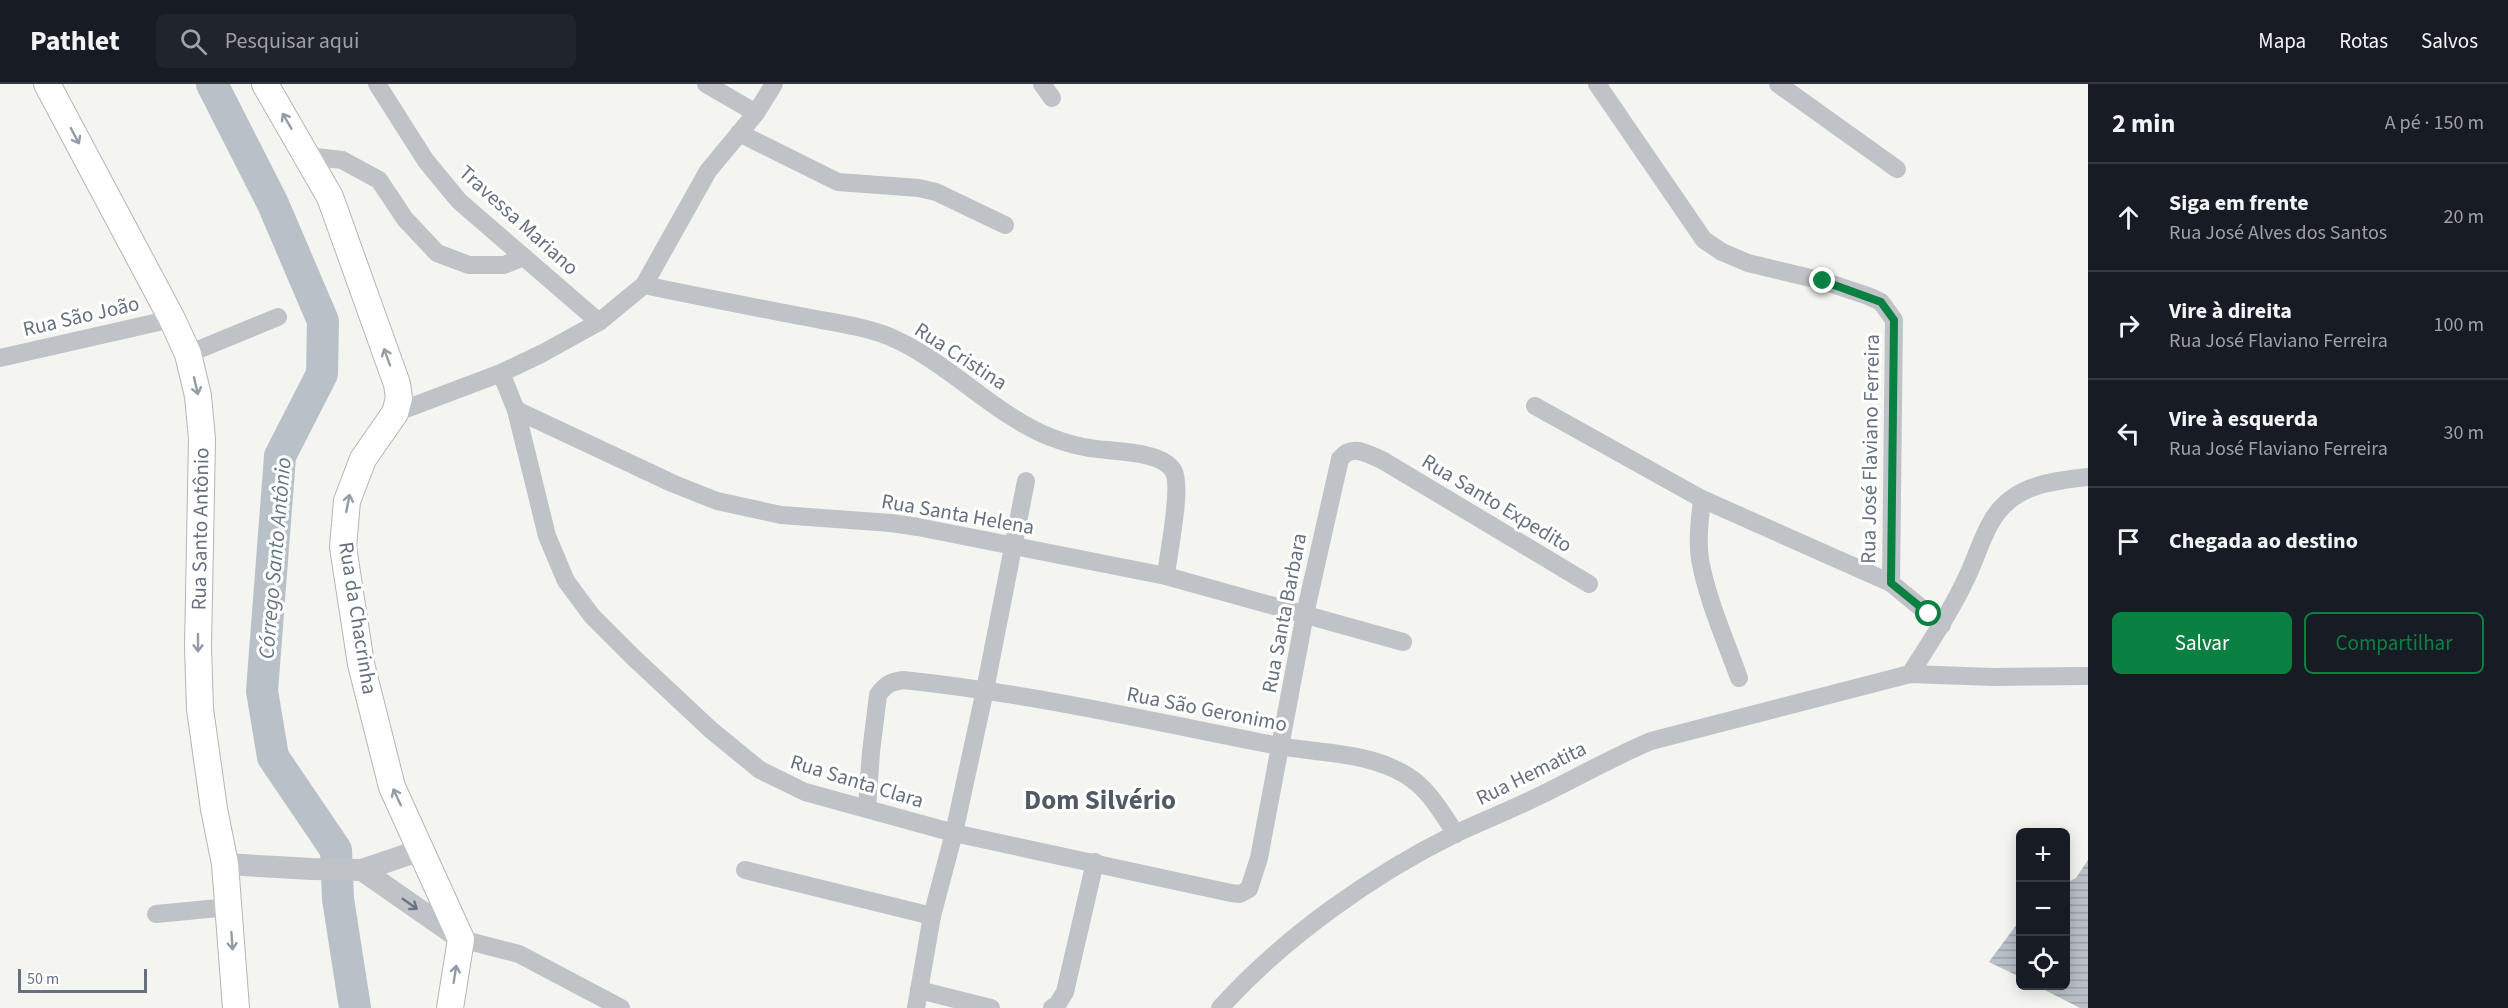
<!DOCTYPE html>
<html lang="pt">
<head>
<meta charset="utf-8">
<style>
	:root { --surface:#171b24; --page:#20242c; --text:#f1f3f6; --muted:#9ea1a6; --line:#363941; --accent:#0b8043 }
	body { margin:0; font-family:"Source Sans 3",sans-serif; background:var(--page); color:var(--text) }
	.controls { position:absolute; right:18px; bottom:18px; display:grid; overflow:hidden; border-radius:9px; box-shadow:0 3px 15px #0003 }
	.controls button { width:54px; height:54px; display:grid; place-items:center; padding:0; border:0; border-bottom:2px solid var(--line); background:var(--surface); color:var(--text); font:30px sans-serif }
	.scale { position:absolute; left:18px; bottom:15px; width:129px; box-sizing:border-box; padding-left:6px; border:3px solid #65717f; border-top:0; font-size:16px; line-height:21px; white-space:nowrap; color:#65717f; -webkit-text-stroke:4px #fff; paint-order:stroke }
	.stop { position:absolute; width:18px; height:18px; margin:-14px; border:4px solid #0b8043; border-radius:50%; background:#fff }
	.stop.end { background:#0b8043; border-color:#fff; box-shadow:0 2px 6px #0008 }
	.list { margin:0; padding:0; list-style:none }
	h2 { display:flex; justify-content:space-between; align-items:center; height:78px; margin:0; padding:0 24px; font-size:26px }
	h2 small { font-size:20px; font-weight:400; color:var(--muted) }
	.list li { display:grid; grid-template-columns:39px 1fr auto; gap:18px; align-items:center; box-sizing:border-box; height:108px; padding:0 24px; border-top:2px solid var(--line) }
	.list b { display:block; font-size:22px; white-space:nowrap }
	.list p { margin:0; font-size:20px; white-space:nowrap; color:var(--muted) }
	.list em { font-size:20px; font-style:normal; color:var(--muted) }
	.actions { display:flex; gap:12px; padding:18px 24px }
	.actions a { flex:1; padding:14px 0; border:2px solid var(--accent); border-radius:9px; text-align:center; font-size:21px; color:var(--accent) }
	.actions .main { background:var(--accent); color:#fff }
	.icon { flex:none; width:33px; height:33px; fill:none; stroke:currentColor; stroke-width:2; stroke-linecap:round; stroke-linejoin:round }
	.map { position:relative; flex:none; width:2088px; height:924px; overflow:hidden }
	header { display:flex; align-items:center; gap:36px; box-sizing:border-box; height:84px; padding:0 30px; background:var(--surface); border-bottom:2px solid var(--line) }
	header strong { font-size:28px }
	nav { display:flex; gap:33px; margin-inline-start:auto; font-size:21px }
	.search { width:420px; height:54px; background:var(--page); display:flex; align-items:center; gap:15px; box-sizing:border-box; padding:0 21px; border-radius:9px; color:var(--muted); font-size:22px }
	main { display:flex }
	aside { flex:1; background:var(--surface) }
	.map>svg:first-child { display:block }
	.water { fill:url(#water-rules) }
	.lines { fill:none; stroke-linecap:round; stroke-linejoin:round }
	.river { stroke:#b8c1c7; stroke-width:32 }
	.secondary-casing { stroke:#b2b6ba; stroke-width:28 }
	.minor { stroke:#bfc2c6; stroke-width:18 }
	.tertiary { stroke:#bfc2c6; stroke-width:22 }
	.secondary { stroke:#fff; stroke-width:26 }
	.oneway { stroke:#939ca5 }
	.oneway2 { stroke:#6a7583 }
	.route { stroke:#0b8043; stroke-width:8 }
	.labels { text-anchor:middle; stroke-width:6; stroke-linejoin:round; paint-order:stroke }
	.street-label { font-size:21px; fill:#65717f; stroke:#fff }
	.water-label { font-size:22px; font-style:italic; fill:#667983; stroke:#fff }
	.district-label { font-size:27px; font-weight:bold; fill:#525b65; stroke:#fff }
</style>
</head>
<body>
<header>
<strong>Pathlet</strong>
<div class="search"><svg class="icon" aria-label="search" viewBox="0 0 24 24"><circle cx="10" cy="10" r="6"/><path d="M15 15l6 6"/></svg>Pesquisar aqui</div>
<nav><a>Mapa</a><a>Rotas</a><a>Salvos</a></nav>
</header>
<main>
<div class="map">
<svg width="2088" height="924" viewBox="0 0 2088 924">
	<defs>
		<pattern id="water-rules" width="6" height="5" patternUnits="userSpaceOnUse" patternTransform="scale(1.5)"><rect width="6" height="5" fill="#b8c1c7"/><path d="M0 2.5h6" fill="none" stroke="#99a1a7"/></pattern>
	</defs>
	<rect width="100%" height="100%" fill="#f4f4f0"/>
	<g class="water">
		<path d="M 2088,776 L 2088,924 L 2080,924 L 2037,902 L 2066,902 L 2066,799 L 2076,794 Z"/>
		<path d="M 2020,836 L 2020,893 L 1989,878 Z"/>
	</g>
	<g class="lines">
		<path class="river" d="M 212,0 L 273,120 L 323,237 L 322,290 L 280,372 L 262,607 L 273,673 L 336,766 L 338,815 L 355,924"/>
		<g class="secondary-casing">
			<g id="secondary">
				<path d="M 47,0 L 172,235 L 188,270 L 198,312 L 202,355 L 198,563 L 200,625 L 214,725 L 225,780 L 236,924"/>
				<path d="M 265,0 L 330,113 L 397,300 L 399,314 L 395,329 L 363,375 L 347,417 L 343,463 L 361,580 L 392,703 L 461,855 L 450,924"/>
			</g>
		</g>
		<g class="minor">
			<path d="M 377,0 L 426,77 L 459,117 L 599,238"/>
			<path d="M 706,0 L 756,29"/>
			<path d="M 1042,0 L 1052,14"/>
			<path d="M 1597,0 L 1704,156 L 1722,168 L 1748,179 L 1823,197 L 1868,212 L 1881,218 L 1894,236 L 1891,499"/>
			<path d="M 1778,0 L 1897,85"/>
			<path d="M 739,49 L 838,98 L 919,104 L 936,108 L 1005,141"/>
			<path d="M 307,72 L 342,76 L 379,96 L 405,135 L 437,169 L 469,181 L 504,181 L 524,173"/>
			<path d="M 644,201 C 696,212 748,222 800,232 C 830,238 859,241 888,252 C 948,277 991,329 1050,353 C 1063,358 1076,362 1090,364 C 1111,368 1164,366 1174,388 C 1182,406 1168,470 1166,492"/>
			<path d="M 188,270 L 278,233"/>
			<path d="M 0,274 L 172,235"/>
			<path d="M 501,289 L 516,326 L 547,452 L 566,497 L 592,532 L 633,573 L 711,646 L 760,686 L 805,708 L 954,749 L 1231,809 L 1240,810 L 1249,805 L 1259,774 L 1305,530 L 1340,375 C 1352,359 1367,370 1382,376 L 1589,500"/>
			<path d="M 1535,322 L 1702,415 L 1891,499 L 1942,541"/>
			<path d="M 516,326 L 674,400 L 717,417 L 781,431 L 891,439 L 918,443 L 1166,492 L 1403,558"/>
			<path d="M 395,329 L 501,289 L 543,269 L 599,238 L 644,201 L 708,87 L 756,29 L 774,0"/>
			<path d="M 1702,415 C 1700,435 1697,455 1700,475 C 1707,515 1725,555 1739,594"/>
			<path d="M 1910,590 C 1929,560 1949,531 1964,499 C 1974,480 1980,458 1990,440 C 2010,402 2049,397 2088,393"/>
			<path d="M 867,724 L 871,668 L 878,611 C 885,601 890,598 903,596 C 1028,609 1151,637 1274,661 C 1319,670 1366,667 1406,691 C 1428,704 1442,729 1456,750"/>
			<path d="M 745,786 L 932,832"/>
			<path d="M 156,830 L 229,823"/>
			<path d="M 461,855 L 519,870 L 621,924"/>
			<path d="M 919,906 L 991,924"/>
			<path d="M 916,924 L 932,832 L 954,749 L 985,606 L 1026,397"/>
			<path d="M 1052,924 L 1057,921 L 1065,908 L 1095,778"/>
			<path d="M 1220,924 C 1283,854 1373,790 1457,749 C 1485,736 1513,725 1541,711 C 1578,693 1613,673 1651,657 L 1910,590 L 1993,593 L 2088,592"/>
		</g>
		<g class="tertiary">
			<path d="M 225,780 L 312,785 L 362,786 L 421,766"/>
			<path d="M 362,786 L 461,855"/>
		</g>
		<use href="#secondary" class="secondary"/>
	</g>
	<defs><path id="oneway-shaft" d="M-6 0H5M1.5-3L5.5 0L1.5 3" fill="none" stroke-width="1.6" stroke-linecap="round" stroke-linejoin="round" transform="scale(1.5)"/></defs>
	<g class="oneway">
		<use href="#oneway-shaft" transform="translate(287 37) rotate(-120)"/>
		<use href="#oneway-shaft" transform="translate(75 52) rotate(62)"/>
		<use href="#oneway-shaft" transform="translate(387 273) rotate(-110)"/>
		<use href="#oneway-shaft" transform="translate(196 302) rotate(77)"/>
		<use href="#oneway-shaft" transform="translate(348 419) rotate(-79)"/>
		<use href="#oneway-shaft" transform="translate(198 559) rotate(90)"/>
		<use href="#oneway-shaft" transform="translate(397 713) rotate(-115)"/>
		<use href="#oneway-shaft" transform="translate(232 857) rotate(86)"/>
		<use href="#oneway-shaft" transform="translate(455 890) rotate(-81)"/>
	</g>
	<use class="oneway2" href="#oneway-shaft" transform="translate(410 820) rotate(35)"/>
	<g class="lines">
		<path class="route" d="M 1823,197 L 1881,218 L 1894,236 L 1891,499 L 1929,530"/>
	</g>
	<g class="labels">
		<g class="street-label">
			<text transform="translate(519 136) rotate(42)" y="7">Travessa Mariano</text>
			<text transform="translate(81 232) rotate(-13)" y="7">Rua São João</text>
			<text transform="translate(961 272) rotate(33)" y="7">Rua Cristina</text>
			<text transform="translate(1870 365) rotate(-89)" y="7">Rua José Flaviano Ferreira</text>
			<text transform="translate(1497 419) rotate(31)" y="7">Rua Santo Expedito</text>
			<text transform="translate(958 430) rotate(10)" y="7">Rua Santa Helena</text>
			<text transform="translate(200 445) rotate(-89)" y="7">Rua Santo Antônio</text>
			<text transform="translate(1284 529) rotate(-79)" y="7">Rua Santa Barbara</text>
			<text transform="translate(358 534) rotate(81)" y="7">Rua da Chacrinha</text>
			<text transform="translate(1207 625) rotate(11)" y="7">Rua São Geronimo</text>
			<text transform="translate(1531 689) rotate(-26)" y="7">Rua Hematita</text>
			<text transform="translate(857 697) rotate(17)" y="7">Rua Santa Clara</text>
		</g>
		<g class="water-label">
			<text transform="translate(274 474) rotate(-85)" y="8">Córrego Santo Antônio</text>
		</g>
		<g class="district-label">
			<text x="1100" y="725">Dom Silvério</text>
		</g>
	</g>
</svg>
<div class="controls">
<button>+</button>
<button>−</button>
<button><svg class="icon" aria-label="locate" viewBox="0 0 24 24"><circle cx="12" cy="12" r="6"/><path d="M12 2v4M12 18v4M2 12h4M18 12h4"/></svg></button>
</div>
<div class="scale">50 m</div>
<div class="stop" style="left:1929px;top:530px"></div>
<div class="stop end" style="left:1823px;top:197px"></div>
</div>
<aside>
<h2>2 min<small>A pé · 150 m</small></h2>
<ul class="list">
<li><svg class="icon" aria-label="ahead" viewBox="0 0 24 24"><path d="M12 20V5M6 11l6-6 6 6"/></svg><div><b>Siga em frente</b><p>Rua José Alves dos Santos</p></div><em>20 m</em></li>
<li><svg class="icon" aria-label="right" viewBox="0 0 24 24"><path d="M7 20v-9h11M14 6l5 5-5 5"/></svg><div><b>Vire à direita</b><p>Rua José Flaviano Ferreira</p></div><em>100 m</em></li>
<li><svg class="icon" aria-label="left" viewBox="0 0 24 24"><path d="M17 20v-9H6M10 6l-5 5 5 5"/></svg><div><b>Vire à esquerda</b><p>Rua José Flaviano Ferreira</p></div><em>30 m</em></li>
<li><svg class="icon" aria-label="arrive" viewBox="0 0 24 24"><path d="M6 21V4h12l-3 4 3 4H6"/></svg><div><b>Chegada ao destino</b></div></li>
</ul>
<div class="actions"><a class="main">Salvar</a><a>Compartilhar</a></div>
</aside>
</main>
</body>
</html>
